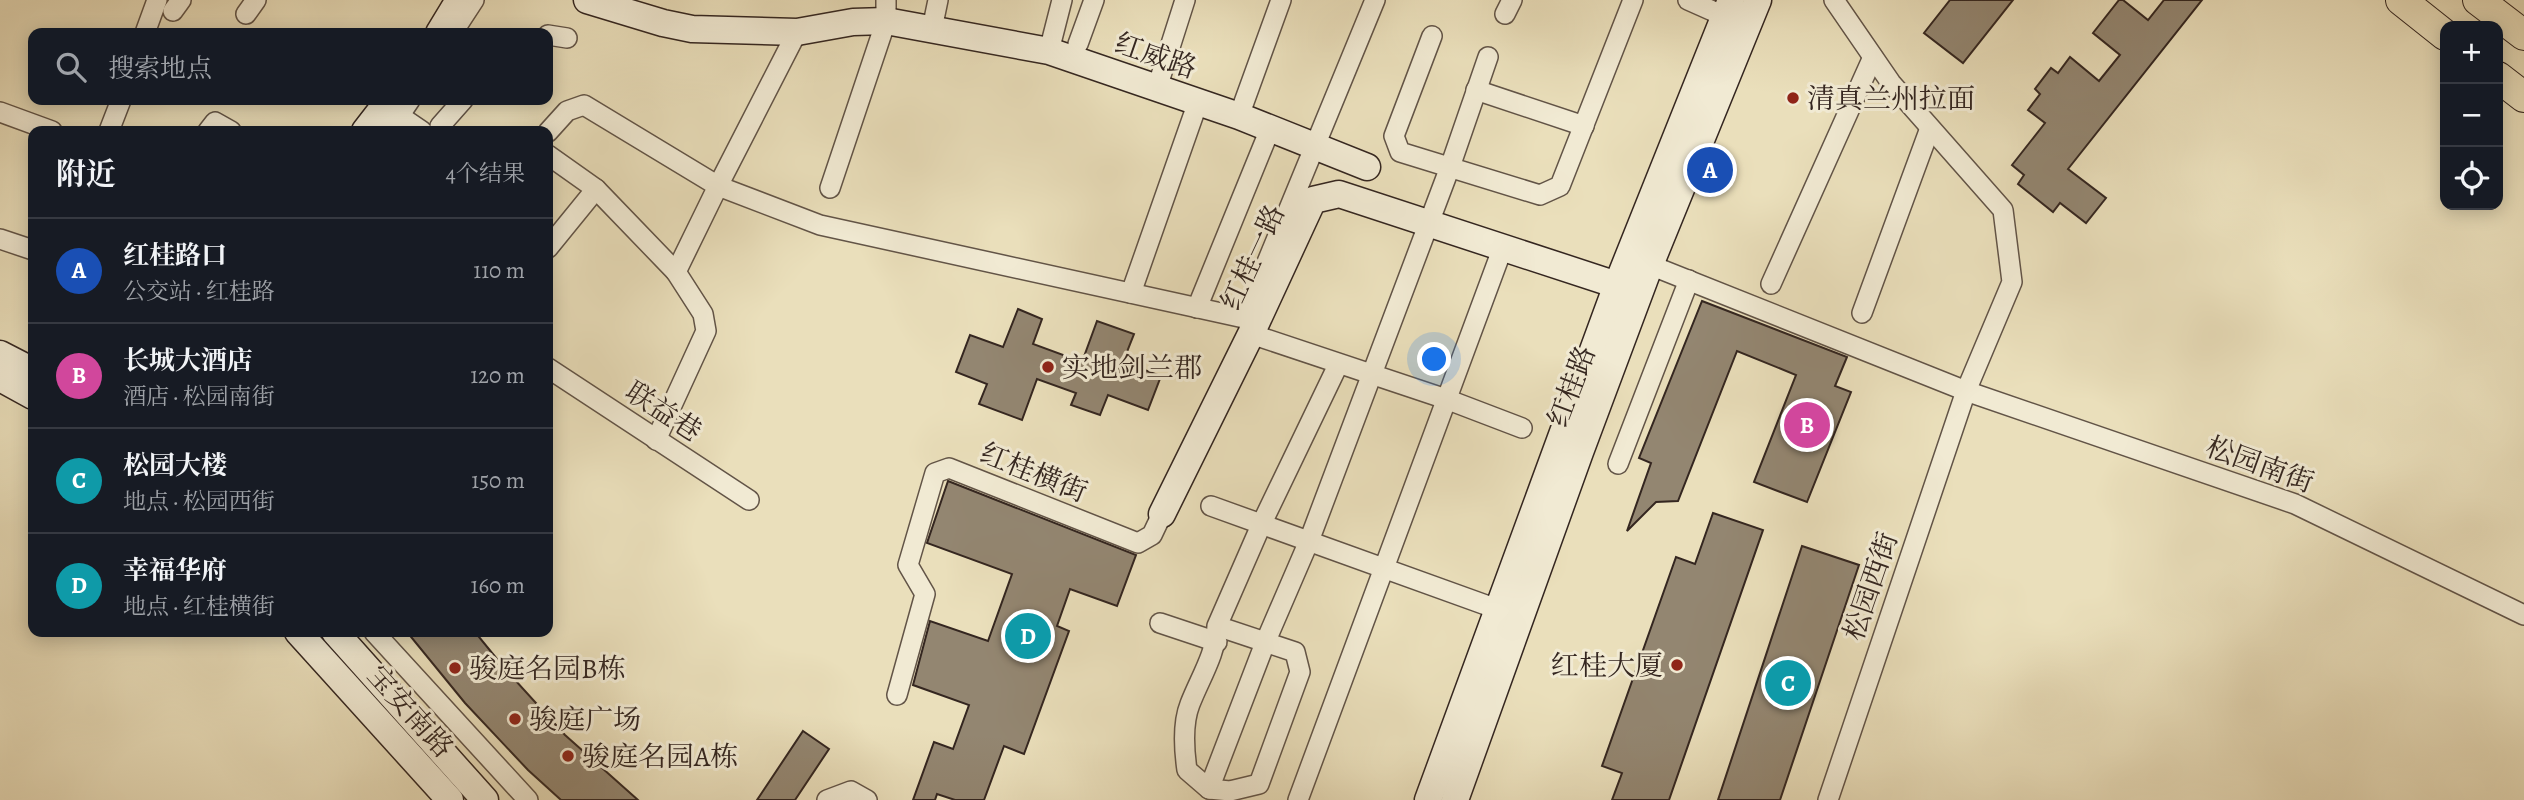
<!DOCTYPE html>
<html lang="zh">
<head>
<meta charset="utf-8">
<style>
	:root { --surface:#171b24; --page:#20242c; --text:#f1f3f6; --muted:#9ea1a6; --line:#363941; --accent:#c59692 }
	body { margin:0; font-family:Alegreya,"Noto Serif SC",serif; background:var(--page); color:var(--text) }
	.controls { position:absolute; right:21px; top:21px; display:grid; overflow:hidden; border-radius:14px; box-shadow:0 4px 18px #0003 }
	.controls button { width:63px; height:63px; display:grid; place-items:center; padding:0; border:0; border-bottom:2px solid var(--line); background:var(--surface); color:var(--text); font:35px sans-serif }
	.you { position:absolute; left:1435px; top:360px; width:24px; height:24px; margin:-18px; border:5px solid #fff; border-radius:50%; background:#1a73e8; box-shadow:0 0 0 10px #1a73e833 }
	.badge { display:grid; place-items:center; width:46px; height:46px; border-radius:50%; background:var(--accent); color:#fff; font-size:23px; font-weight:700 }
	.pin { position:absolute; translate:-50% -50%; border:4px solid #fff; box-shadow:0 2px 7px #0006 }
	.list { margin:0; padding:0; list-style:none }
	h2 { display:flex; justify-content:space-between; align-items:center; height:91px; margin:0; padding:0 28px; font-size:30px }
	h2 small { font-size:23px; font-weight:400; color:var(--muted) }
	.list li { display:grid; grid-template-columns:46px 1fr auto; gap:21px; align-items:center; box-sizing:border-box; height:105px; padding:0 28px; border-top:2px solid var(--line) }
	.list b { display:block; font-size:26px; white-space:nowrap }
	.list p { margin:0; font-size:23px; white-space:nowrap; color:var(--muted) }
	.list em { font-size:23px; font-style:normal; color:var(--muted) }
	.icon { flex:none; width:38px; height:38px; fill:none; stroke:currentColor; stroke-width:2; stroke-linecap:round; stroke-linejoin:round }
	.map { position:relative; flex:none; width:2524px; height:800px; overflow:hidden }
	.search { position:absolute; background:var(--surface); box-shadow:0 4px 18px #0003; left:28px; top:28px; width:525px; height:77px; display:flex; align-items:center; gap:18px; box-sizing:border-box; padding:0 24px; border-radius:14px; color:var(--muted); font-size:26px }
	.panel { position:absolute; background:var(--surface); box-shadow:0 4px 18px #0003; left:28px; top:126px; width:525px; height:511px; border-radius:14px }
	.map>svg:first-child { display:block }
	.building { fill:#938671; stroke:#342620; stroke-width:2 }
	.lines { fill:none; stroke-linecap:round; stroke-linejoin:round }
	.street-casing { stroke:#625447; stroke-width:22 }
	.secondary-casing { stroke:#342620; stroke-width:29 }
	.primary-casing { stroke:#342620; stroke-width:32 }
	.street { stroke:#f1ead3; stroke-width:19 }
	.secondary { stroke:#f1ead3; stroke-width:26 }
	.primary { stroke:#eadfbb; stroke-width:30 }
	.poi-dot { fill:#8f2418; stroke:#f1ead3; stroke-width:2.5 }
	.labels { text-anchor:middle; stroke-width:6; stroke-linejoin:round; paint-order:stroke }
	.street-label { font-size:28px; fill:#342620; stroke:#f1ead3 }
	.poi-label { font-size:28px; fill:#342620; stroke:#f1ead3; text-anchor:start }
</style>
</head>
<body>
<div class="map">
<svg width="2524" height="800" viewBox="0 0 2524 800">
	<rect width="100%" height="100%" fill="#eadfbb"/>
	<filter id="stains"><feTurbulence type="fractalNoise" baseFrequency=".00286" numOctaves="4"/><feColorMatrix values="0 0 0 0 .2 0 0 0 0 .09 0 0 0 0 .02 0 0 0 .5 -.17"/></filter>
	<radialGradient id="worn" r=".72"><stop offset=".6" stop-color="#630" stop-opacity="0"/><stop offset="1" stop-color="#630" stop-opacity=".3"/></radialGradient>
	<g class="building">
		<path d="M 1950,0 L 2013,0 L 1963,63 L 1924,33 Z"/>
		<path d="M 2119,0 L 2123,0 L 2148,20 L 2164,0 L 2202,0 L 2068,169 L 2106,198 L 2086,223 L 2060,203 L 2053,212 L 2018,184 L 2024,175 L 2012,165 L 2045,123 L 2028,110 L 2040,94 L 2035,89 L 2051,68 L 2058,73 L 2070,57 L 2099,81 L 2120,55 L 2093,33 Z"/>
		<path d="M 1702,301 L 1847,357 L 1835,386 L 1851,392 L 1807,502 L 1754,482 L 1796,375 L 1737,351 L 1678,501 L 1656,502 L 1627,531 L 1651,463 L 1639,458 Z"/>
		<path d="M 1018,309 L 1042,319 L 1033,344 L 1082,362 L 1097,321 L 1134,334 L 1123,362 L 1161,376 L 1148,410 L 1108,395 L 1100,415 L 1071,405 L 1076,393 L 1037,379 L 1022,420 L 979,404 L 987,384 L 956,372 L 970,335 L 1003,347 Z"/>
		<path d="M 948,481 L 1136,555 L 1117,606 L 1070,589 L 1057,626 L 1069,631 L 1024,754 L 1004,746 L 984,800 L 955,800 L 937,794 L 935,800 L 913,800 L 934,742 L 953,749 L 969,705 L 913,685 L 930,621 L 988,641 L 1012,574 L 927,543 Z"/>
		<path d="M 1713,513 L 1763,530 L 1669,800 L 1612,800 L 1622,773 L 1602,766 L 1676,557 L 1695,564 Z"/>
		<path d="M 1802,546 L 1859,565 L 1780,800 L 1718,800 Z"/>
		<path d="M 407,632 L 475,632 L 506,670 L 565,735 L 638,800 L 561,800 L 528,770 L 465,703 Z"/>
		<path d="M 803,731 L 829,749 L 795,800 L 757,800 Z"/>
	</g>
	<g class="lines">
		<g class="street-casing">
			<g id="street">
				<path d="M 1688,0 L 1724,16"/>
				<path d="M 173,11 L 181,0"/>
				<path d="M 246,14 L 256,0"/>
				<path d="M 1505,14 L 1512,0"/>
				<path d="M 457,26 L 474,0"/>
				<path d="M 932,29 L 938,0"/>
				<path d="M 797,32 L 718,186 L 820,225 L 1244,318 L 1375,0"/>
				<path d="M 145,33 L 157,0"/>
				<path d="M 548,35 L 567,38"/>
				<path d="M 1432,36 L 1394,136 L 1400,152 L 1540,195 L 1560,186 L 1633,0"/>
				<path d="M 1078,44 L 1094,0"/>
				<path d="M 1049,51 L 1062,0"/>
				<path d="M 1157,88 L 1185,0"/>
				<path d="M 1476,90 L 1584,126"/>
				<path d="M 0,112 L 52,131"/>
				<path d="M 400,116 L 422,131"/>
				<path d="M 1239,116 L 1281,0"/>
				<path d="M 109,131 L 121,100"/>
				<path d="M 208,131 L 215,122 L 231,131"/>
				<path d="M 389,131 L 410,100"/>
				<path d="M 440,131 L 440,126 L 463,100"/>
				<path d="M 548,132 L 567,111 L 584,105 L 718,186 L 676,272 L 703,314 L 706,331 L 656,440"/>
				<path d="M 548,155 L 596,189 L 676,272"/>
				<path d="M 830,188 L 886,21 L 886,0"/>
				<path d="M 0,239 L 33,250"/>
				<path d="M 548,248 L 596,189"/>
				<path d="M 1650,265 L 1966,391 L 2295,504 L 2524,615"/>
				<path d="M 1771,284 L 1873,57"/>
				<path d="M 1131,293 L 1198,102"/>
				<path d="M 1197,308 L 1270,129"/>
				<path d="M 1862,313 L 1930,128"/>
				<path d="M 1251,334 L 1446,399 L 1522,428"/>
				<path d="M 548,368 L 749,500"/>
				<path d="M 1618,464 L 1689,280"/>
				<path d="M 1211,506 L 1497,609"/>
				<path d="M 1160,623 L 1217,642"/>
				<path d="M 1217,626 L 1295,652 L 1300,672 L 1259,784 L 1230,791 L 1209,789 L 1187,770 C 1184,749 1182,724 1190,704 C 1200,678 1216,654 1217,626 L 1262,523 L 1338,365"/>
				<path d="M 374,632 L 528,800"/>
				<path d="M 897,695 L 925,594 L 908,565 L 935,473 L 949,468 L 1138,543 L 1152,535 L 1162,514"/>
				<path d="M 1209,789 L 1265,643 L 1309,541 L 1450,167 L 1488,57"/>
				<path d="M 827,800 L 851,791 L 867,800"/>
				<path d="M 1298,800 L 1503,247"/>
				<path d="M 1828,800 L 1966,391 L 2012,282 L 2003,210 L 1891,83 L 1834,0"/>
			</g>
		</g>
		<g class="secondary-casing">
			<g id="secondary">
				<path d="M 587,0 L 663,23 L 692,29 L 797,32 L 853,22 L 886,21 L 1049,51 L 1239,116 L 1367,167"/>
				<path d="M 439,33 L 459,0"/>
				<path d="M 365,131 L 389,100"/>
				<path d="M 0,354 L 33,371"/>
				<path d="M 0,378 L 33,396"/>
				<path d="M 1162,514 L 1251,334 L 1313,200 L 1339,194 L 1617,285"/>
				<path d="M 298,632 L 450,800"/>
				<path d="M 335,632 L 485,800"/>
				<path d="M 1428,800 L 1617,285 L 1731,0"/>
				<path d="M 1455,800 L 1580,452 L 1650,265 L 1758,0"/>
			</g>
		</g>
		<g class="primary-casing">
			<g id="primary">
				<path d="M 2401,0 L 2445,35"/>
				<path d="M 2478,0 L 2524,35"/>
				<path d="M 2498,77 L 2524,97"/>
			</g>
		</g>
		<use href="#street" class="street"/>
		<use href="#secondary" class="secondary"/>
		<use href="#primary" class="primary"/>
	</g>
	<g class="poi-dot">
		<circle cx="1793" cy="98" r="7"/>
		<circle cx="1048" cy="367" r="7"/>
		<circle cx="1677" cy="665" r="7"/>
		<circle cx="455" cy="668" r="7"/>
		<circle cx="515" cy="719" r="7"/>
		<circle cx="568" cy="756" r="7"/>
	</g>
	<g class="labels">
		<g class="street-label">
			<text transform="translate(1156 55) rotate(19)" y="10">红威路</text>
			<text transform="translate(1252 257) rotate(-65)" y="10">红桂一路</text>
			<text transform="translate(1571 386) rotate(-69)" y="10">红桂路</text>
			<text transform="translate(664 411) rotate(33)" y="10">联益巷</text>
			<text transform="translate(2260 464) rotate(20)" y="10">松园南街</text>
			<text transform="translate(1034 472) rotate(22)" y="10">红桂横街</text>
			<text transform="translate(1870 586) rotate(-71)" y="10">松园西街</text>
			<text transform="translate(411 711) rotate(48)" y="10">宝安南路</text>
		</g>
		<g class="poi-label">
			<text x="1807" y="108">清真兰州拉面</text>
			<text x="1062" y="377">实地剑兰郡</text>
			<text x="1663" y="675" text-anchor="end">红桂大厦</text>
			<text x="469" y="678">骏庭名园B栋</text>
			<text x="529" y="729">骏庭广场</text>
			<text x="582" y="766">骏庭名园A栋</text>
		</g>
	</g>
	<rect width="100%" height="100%" filter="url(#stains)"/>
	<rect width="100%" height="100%" fill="url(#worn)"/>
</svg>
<div class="controls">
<button>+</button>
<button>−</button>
<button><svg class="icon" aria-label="locate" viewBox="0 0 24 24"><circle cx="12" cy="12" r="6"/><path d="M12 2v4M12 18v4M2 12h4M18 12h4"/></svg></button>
</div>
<div class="you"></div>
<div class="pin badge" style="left:1710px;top:170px;background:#1a4fb4">A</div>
<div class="pin badge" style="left:1807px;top:425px;background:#d1479c">B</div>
<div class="pin badge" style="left:1788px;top:683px;background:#0f9aa8">C</div>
<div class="pin badge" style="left:1028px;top:636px;background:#0f9aa8">D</div>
<div class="search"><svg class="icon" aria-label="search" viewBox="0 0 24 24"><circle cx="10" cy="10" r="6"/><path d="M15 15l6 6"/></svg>搜索地点</div>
<section class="panel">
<h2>附近<small>4个结果</small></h2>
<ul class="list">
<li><span class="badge" style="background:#1a4fb4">A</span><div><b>红桂路口</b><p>公交站 · 红桂路</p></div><em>110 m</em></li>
<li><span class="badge" style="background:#d1479c">B</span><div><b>长城大酒店</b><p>酒店 · 松园南街</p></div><em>120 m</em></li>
<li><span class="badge" style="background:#0f9aa8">C</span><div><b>松园大楼</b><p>地点 · 松园西街</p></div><em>150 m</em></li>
<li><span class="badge" style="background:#0f9aa8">D</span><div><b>幸福华府</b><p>地点 · 红桂横街</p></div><em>160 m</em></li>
</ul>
</section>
</div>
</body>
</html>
